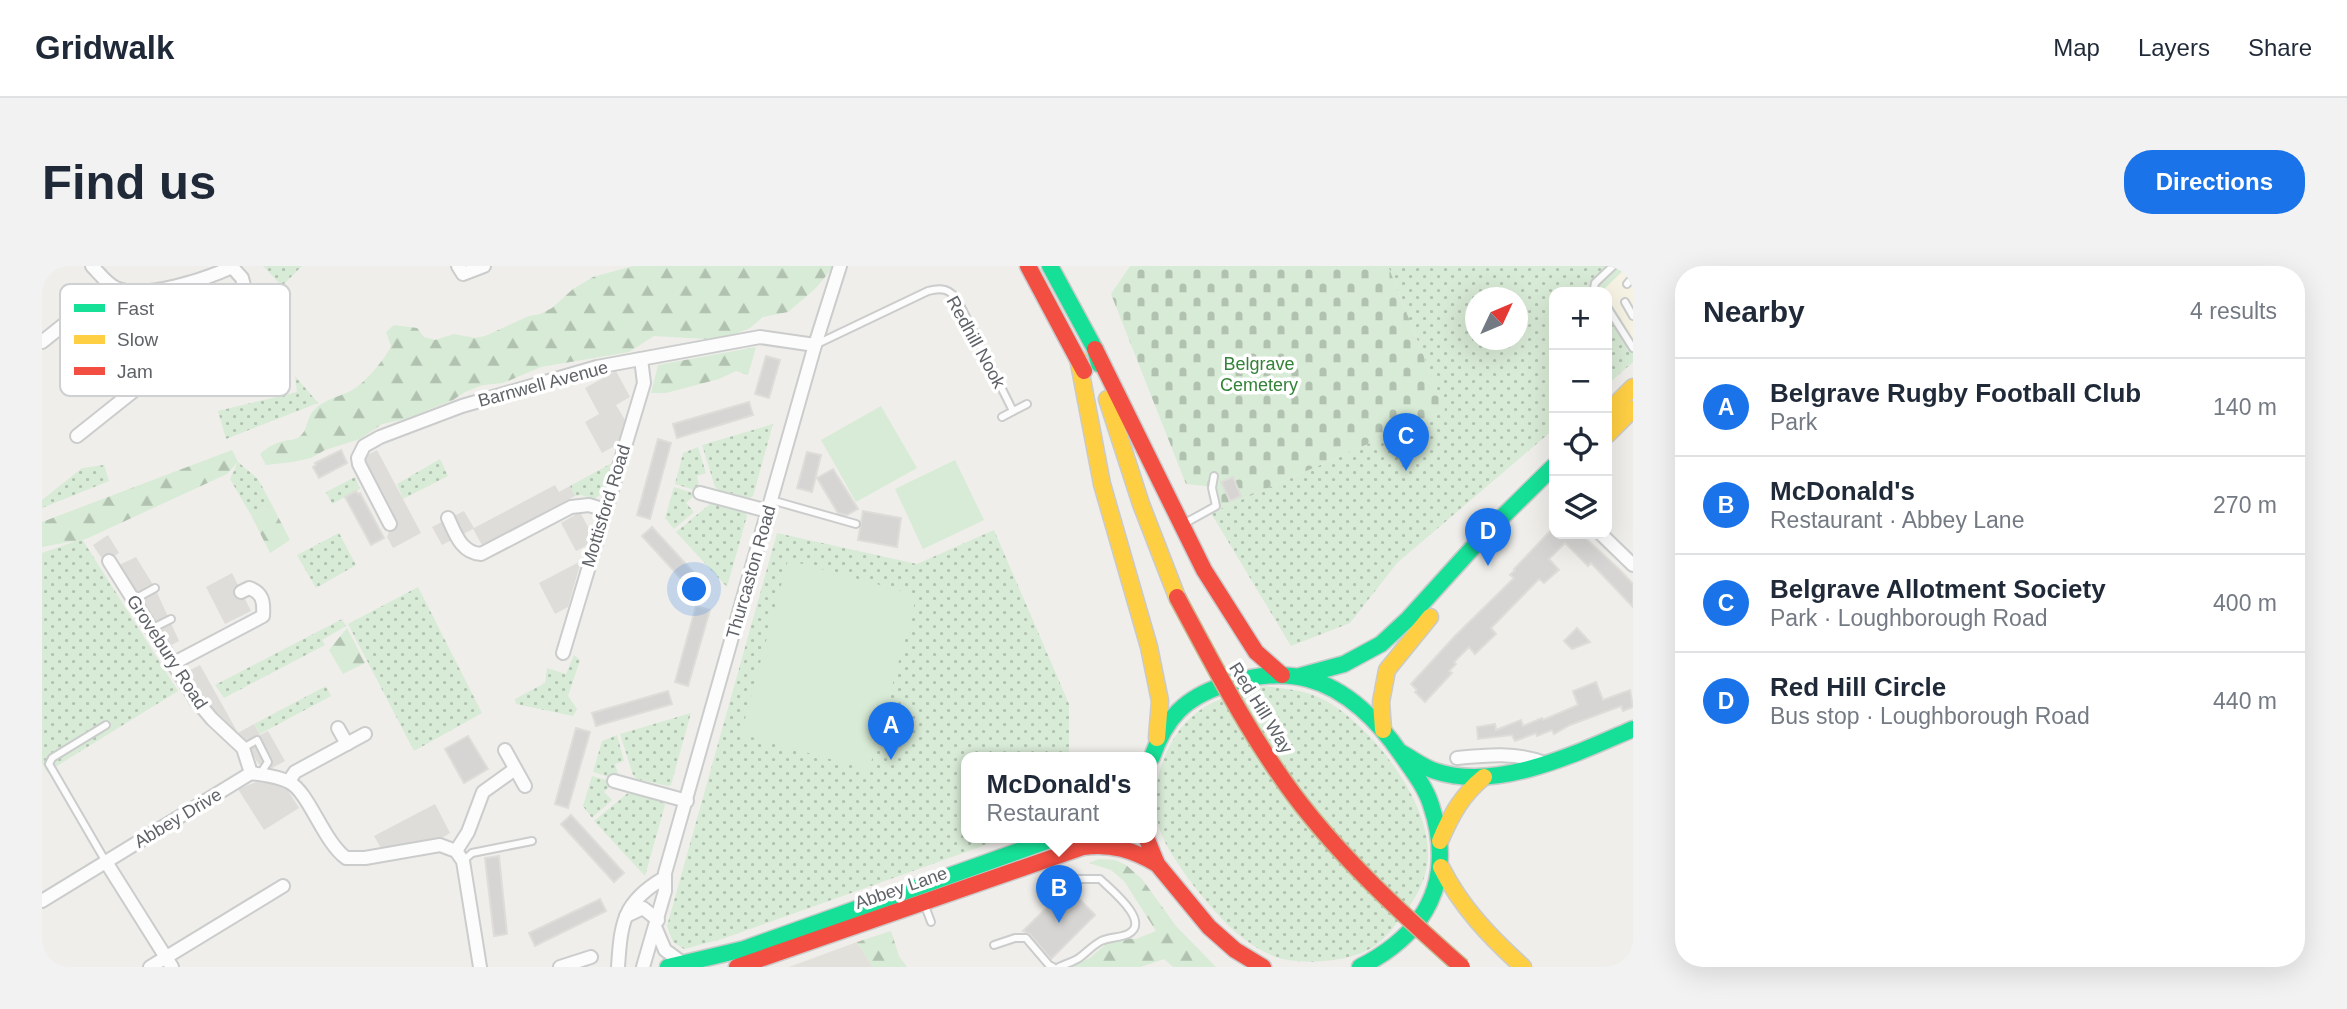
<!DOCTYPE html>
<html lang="en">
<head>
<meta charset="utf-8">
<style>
	:root { --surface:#fff; --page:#f2f2f3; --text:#1f2937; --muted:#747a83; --line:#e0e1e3; --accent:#1a73e8 }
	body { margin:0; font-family:Arial,sans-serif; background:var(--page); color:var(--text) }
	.controls { position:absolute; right:21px; top:21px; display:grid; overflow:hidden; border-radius:14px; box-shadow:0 7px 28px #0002 }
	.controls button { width:63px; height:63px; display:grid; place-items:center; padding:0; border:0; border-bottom:2px solid var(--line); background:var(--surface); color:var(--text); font:35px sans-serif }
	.compass { position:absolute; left:1423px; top:21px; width:63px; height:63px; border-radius:50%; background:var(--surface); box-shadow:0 7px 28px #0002; rotate:46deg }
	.you { position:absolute; left:653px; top:324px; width:24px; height:24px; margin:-18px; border:5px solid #fff; border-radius:50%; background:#1a73e8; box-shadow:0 0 0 10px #1a73e833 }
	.badge { display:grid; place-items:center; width:46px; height:46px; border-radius:50%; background:var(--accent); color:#fff; font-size:23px; font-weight:700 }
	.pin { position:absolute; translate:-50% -58px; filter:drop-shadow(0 2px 4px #0008) }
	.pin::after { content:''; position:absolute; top:37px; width:24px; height:21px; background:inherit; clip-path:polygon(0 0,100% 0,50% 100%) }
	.popup { position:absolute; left:919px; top:486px; width:196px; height:91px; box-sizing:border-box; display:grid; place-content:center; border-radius:14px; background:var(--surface); filter:drop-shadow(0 2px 5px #0005); font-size:23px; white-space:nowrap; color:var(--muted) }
	.popup b { font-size:26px; color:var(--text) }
	.popup::after { content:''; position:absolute; left:50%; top:100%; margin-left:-14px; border:14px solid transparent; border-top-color:var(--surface) }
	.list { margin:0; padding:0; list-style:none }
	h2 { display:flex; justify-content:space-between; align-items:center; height:91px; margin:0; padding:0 28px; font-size:30px }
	h2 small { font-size:23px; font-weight:400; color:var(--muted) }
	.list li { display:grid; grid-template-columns:46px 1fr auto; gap:21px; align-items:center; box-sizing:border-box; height:98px; padding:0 28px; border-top:2px solid var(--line) }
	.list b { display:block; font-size:26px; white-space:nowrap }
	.list p { margin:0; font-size:23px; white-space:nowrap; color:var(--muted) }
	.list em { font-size:23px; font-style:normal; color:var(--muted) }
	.icon { flex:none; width:38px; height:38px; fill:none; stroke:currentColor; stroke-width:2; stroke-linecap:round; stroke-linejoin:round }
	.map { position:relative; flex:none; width:1591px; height:701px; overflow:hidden; border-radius:28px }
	header { display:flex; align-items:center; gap:42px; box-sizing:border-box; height:98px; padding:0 35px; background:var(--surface); border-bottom:2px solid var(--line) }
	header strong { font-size:33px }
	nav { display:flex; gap:38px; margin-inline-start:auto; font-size:24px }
	.intro { display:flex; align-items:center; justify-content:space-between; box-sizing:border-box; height:168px; padding:0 42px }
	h1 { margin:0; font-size:49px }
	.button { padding:18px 32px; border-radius:28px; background:var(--accent); color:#fff; font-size:24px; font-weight:700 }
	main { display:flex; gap:42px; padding:0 42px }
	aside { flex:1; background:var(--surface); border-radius:28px; box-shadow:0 7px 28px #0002 }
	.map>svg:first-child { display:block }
	.commercial { fill:#f7f3e4 }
	.industrial { fill:#dfddda }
	.education { fill:#e2e0da }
	.green { fill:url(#green-dots); fill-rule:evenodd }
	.forest { fill:url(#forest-firs) }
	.cemetery { fill:url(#cemetery-stones) }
	.pitch { fill:#d8ebd6 }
	.building { fill:#d6d5d3; stroke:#deddd9; stroke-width:2 }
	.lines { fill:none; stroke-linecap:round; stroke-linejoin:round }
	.lane-casing { stroke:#cbcccc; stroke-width:10 }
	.street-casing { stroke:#cbcccc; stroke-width:16 }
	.fast-casing { stroke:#cacacb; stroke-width:19 }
	.slow-casing { stroke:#cacacb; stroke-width:19 }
	.jam-casing { stroke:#cacacb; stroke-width:19 }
	.lane { stroke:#fdfcfc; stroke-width:6 }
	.street { stroke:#fdfcfc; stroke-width:12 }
	.fast { stroke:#16e098; stroke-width:16 }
	.slow { stroke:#ffcf43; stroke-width:16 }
	.jam { stroke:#f24e42; stroke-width:16 }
	.jam-bridge-casing { stroke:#c8b996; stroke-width:19; stroke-linecap:butt }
	.jam-bridge { stroke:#f24e42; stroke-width:16 }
	.labels { text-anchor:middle; stroke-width:7; stroke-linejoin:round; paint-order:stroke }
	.street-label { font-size:18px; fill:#5f6368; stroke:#fff }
	.park-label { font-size:18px; fill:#348238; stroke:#fff }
	.key { fill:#fff; stroke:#cfd0d2; stroke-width:2 }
	.key-label { font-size:19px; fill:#5f6368 }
</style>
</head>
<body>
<header>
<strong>Gridwalk</strong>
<nav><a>Map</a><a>Layers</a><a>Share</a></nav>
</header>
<div class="intro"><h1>Find us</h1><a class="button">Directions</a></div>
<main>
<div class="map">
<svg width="1591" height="701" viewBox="0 0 1591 701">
	<defs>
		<pattern id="green-dots" width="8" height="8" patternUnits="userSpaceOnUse" patternTransform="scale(1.75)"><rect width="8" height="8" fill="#d8ebd6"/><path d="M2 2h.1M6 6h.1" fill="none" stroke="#b2c2b1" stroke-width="1.8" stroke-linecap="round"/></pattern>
		<pattern id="forest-firs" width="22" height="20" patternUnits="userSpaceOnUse" patternTransform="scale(1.75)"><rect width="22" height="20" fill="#d8ebd6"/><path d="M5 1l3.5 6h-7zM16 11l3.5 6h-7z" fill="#b2c2b1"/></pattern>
		<pattern id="cemetery-stones" width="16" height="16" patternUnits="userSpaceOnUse" patternTransform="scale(1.75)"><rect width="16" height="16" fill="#d8ebd6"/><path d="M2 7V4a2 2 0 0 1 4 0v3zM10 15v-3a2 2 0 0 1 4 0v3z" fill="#b2c2b1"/></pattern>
	</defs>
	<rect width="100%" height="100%" fill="#efeeea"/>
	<path class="commercial" d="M 1586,0 L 1591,0 L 1591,73 L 1565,31 L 1563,22 Z"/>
	<g class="industrial">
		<path d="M 574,105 L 588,131 L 574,139 L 583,154 L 576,178 L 560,187 L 543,156 L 557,148 L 543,122 Z"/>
		<path d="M 335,184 L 379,267 L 351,282 L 345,271 L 348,263 L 356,259 L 320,192 Z"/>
		<path d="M 513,219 L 517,226 L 528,220 L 533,230 L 440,279 L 431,263 L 400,279 L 390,261 L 422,245 L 432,262 Z"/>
		<path d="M 538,246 L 551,270 L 548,278 L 534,285 L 519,257 Z"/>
		<path d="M 66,269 L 77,287 L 62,296 L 51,279 Z"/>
		<path d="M 94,291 L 113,322 L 137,375 L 126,381 L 75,300 Z"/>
		<path d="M 539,295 L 526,341 L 513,348 L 497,317 Z"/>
		<path d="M 190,307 L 209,345 L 183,358 L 164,321 Z"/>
		<path d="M 158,399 L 196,467 L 212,458 L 218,469 L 226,465 L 243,495 L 225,505 L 215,496 L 206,477 L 176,451 L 155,425 L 144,406 Z"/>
		<path d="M 214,516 L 234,518 L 245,523 L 257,542 L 222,564 L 196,523 Z"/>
		<path d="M 393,538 L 408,567 L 400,572 L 339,582 L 332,570 Z"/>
	</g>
	<path class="education" d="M 815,676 L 831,701 L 747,701 Z"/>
	<g class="green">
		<path d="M 221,0 L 260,0 L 240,20 Z"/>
		<path d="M 1346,0 L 1586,0 L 1563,22 L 1563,26 L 1512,26 L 1512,163 L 1355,297 L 1308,357 L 1249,380 L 1169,247 L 1403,144 ZM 1434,32 L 1476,32 L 1476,74 L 1434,74 Z"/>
		<path d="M 1565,31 L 1591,73 L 1591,96 L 1565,119 Z"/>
		<path d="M 253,110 L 276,137 L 184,173 L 176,145 L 255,126 Z"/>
		<path d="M 731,158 L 711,230 L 708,232 L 677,224 L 673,221 L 660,179 Z"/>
		<path d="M 656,181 L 664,207 L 655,210 L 657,220 L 656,225 L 633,218 L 641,187 Z"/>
		<path d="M 398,193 L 406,210 L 361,233 L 355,218 Z"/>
		<path d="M 196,196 L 216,213 L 230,239 L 209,249 L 188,213 Z"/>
		<path d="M 570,197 L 561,227 L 552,233 L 539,229 L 533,230 L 528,220 Z"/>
		<path d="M 62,199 L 67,215 L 0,242 L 0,234 L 40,202 Z"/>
		<path d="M 313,211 L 318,223 L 290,238 L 284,226 Z"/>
		<path d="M 632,221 L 654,228 L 644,237 L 652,246 L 632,263 L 623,252 Z"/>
		<path d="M 668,238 L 703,246 L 705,250 L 685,321 L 634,266 Z"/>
		<path d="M 952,264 L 1027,438 L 1027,491 L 924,491 L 924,571 L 966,571 L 680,673 L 642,683 L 631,676 L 625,660 L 735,267 L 875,298 Z"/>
		<path d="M 297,267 L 314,299 L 274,322 L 255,289 Z"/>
		<path d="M 40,273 L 136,425 L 5,506 L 0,497 L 0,287 Z"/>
		<path d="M 376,321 L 440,447 L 372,485 L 306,358 Z"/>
		<path d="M 300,353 L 304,360 L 280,374 L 283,379 L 182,432 L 173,419 Z"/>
		<path d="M 532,389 L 538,394 L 526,430 L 535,443 L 531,450 L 474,438 L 473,433 L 503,417 L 505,402 L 524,408 Z"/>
		<path d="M 284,420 L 289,430 L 218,468 L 212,458 Z"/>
		<path d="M 1223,420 C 1244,423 1266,424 1284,435 C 1331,461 1395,543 1385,600 C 1382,617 1373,634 1362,647 C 1354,658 1345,671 1334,679 C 1310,697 1253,701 1227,688 C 1197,674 1176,650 1156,625 C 1143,608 1120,578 1116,557 C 1106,517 1127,462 1163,441 C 1181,430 1202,424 1223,420 Z"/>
		<path d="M 649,447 L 629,519 L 626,520 L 595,513 L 591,509 L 578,468 Z"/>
		<path d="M 575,469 L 582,495 L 573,498 L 576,508 L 574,513 L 551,506 L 560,475 Z"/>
		<path d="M 550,510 L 572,516 L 562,526 L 570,534 L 550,552 L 541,540 Z"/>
		<path d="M 586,527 L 621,535 L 623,539 L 603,610 L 552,555 Z"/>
	</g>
	<g class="forest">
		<path d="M 591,0 L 790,0 L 788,5 L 774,22 L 746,46 L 721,51 L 708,62 L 691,69 L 664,73 L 612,70 L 587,86 L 499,101 L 461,117 L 441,119 L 423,126 L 411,134 L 363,153 L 340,158 L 318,173 L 283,184 L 269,192 L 251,196 L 224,199 L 218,188 C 225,182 232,177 242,175 C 248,173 251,175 257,171 C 266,165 264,152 272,144 C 282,133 298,131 310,124 C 321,119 344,92 349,80 L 344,66 L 352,59 L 375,62 L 382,71 L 393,74 L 412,68 L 433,72 L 443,70 L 487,50 L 498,48 L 510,42 L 531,23 L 551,11 Z"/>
		<path d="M 714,81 L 706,109 L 694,105 L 677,113 L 624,127 L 609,127 L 616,99 Z"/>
		<path d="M 190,184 L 196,196 L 185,208 L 44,273 L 0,281 L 0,256 Z"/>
		<path d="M 230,239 L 248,274 L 228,287 L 209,249 Z"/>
		<path d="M 305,362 L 323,397 L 301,408 L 287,384 Z"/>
		<path d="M 1057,593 L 1073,594 L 1084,599 L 1100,613 L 1134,660 L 1174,701 L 1131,701 L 1122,693 L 1099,701 L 1026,701 L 1048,692 L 1065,677 L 1076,672 L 1094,673 L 1114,665 L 1082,615 L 1069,604 L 1047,597 Z"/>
		<path d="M 849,665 L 857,690 L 865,701 L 831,701 L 815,676 Z"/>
	</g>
	<path class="cemetery" d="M 1088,0 L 1346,0 L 1403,144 L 1169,247 L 1172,221 L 1144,218 L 1069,28 Z"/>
	<g class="pitch">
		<path d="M 839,140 L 875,202 L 814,236 L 779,174 Z"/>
		<path d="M 913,194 L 942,254 L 881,283 L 853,223 Z"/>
		<path d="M 746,294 L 875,329 L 827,504 L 699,468 Z"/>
	</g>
	<g class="building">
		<path d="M 724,90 L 738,94 L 727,132 L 713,128 Z"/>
		<path d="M 707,136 L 711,149 L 635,172 L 631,158 Z"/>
		<path d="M 616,173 L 629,177 L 608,253 L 595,249 Z"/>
		<path d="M 299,184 L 305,197 L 277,212 L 271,201 L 274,199 L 273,197 Z"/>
		<path d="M 765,186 L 779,189 L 770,226 L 755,222 Z"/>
		<path d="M 791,203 L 816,243 L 805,249 L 796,247 L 775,212 Z"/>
		<path d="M 1191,211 L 1199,230 L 1188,235 L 1179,216 Z"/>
		<path d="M 314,225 L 316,228 L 318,227 L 342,272 L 329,279 L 303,231 Z"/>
		<path d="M 821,245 L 859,252 L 855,281 L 816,274 Z"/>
		<path d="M 610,261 L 663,319 L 653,328 L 600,270 Z"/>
		<path d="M 1512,261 L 1512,268 L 1539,268 L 1577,303 L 1591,318 L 1591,341 L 1549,297 L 1546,300 L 1523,277 L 1507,293 L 1517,304 L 1502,317 L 1497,313 L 1449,362 L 1454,368 L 1433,388 L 1427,381 L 1412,396 L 1414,398 L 1407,405 L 1410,407 L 1383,436 L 1373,426 L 1375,424 L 1369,418 L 1413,370 L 1472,312 L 1468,309 L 1473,304 L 1472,303 Z"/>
		<path d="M 654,340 L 668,344 L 646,420 L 633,416 Z"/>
		<path d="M 1535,362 L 1548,376 L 1530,383 L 1522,375 Z"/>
		<path d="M 1554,416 L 1561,434 L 1588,424 L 1591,441 L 1581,445 L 1579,440 L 1528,459 L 1512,468 L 1510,464 L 1495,470 L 1494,467 L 1473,475 L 1470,469 L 1436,473 L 1435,461 L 1453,458 L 1454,464 L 1479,454 L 1481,460 L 1500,452 L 1501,454 L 1536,439 L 1531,425 Z"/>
		<path d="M 626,425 L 630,438 L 554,460 L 550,447 Z"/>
		<path d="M 534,462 L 548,466 L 526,542 L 513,538 Z"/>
		<path d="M 426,470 L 446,503 L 422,517 L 403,483 Z"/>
		<path d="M 529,549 L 582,607 L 572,616 L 519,558 Z"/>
		<path d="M 457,590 L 465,668 L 452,670 L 443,592 Z"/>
		<path d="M 1026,621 L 1053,649 L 1009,693 L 988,668 L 981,665 Z"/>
		<path d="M 558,633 L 564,645 L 493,680 L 487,667 Z"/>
	</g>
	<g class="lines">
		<g class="lane-casing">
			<g id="lane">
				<path d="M 1585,18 L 1591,11"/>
				<path d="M 1552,22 L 1553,17 L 1571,0"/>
				<path d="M 1583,36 L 1591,50"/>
				<path d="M 1565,41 L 1591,82"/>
				<path d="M 133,71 L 141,102"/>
				<path d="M 775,78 L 886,25 C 900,21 908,23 916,35 L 971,145"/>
				<path d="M 104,111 L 174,93 L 169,63"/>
				<path d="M 960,151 L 985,138"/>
				<path d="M 729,234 L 814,258"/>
				<path d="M 1145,256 L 1174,240 L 1170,222 L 1172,210"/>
				<path d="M 91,334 L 113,322"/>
				<path d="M 109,363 L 129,353"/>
				<path d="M 201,482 L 215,474 L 226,496 L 218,508"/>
				<path d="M 421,595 L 430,587 L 490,575"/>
				<path d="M 64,596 L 7,498 L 10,492 L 64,459"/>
				<path d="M 883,640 L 889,656"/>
				<path d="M 952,679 L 973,672 L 984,672 L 1007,699 L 1011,701"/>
				<path d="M 1017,701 C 1023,698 1031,696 1037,692 C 1045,686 1050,680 1059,675 C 1068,671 1077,672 1086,668 C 1110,656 1068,623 1058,613 L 1031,613"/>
			</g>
		</g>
		<g class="street-casing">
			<g id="street">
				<path d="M 50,0 C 57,7 65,18 74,22 C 102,34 164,13 190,1 L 200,12 L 211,54"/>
				<path d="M 416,0 L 421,8 L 442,0"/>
				<path d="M 0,76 L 70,20"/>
				<path d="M 35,170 L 99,119 C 116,91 101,56 101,25"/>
				<path d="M 658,227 L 726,245"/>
				<path d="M 406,252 C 413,267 419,287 439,288 L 529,241 L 547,239 L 563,244"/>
				<path d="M 348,258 L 317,198 L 316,192 L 322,180 L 338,171 L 420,140 L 555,101 L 718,71 L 773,79"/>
				<path d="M 1559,268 L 1591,299"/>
				<path d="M 67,295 L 154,434 L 170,453 L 201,482 L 209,507"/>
				<path d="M 521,387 L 602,117 L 599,93"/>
				<path d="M 130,398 L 221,350 C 222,336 221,327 207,322 L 199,326"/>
				<path d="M 296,462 L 305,478"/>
				<path d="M 463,484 L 483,520"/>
				<path d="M 1415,492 C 1445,489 1475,486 1503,497"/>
				<path d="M 209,507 C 221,509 236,510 247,516 C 267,526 281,575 304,592 L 323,592 L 398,579 L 414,585 L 421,595 L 438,701"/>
				<path d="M 247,515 L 253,506 L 323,468"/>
				<path d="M 572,515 L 645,535"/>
				<path d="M 414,585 L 426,566 L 441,526 L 473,503"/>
				<path d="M 64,596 L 130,701"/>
				<path d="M 0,635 L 209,507"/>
				<path d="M 584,650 L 601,642 L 616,654"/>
				<path d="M 614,663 L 623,684 L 642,698"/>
				<path d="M 108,701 L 241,620"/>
				<path d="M 518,701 L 549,691"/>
				<path d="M 576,701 C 579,656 581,636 622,612"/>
				<path d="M 601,701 L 623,625 L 623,607 L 773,79 L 798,0"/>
			</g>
		</g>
		<g class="fast-casing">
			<g id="fast">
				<path d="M 1008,0 L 1053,83 L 1057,98"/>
				<path d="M 1258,410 L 1302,398 L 1339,378 L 1366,353 L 1443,268 L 1512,200"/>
				<path d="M 1360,487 C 1371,493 1381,501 1393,505 C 1455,526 1535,487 1591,463"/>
				<path d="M 1110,491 C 1124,452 1142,432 1182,419 C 1209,410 1237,405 1266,413 C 1305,423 1337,456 1359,488 C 1370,504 1383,520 1389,539 C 1414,614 1385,667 1318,701"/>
				<path d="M 626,701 L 702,683 L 1016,571"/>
			</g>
		</g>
		<g class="slow-casing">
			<g id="slow">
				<path d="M 1036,92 L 1060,218 L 1107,381 L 1118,435 L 1115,472"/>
				<path d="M 1065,133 L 1099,238 L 1135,331"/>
				<path d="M 1565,147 L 1591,121"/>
				<path d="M 1565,169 L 1591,143"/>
				<path d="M 1341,464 L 1339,436 L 1345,404 L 1388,351"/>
				<path d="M 1398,575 C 1409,549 1420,529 1442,511"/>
				<path d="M 1399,601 C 1419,641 1448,671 1481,701"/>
			</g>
		</g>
		<g class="jam-casing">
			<g id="jam">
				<path d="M 986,0 L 1042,105"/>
				<path d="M 1053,83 L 1162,304 L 1214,386 L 1240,409"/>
				<path d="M 1104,571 L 1115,598 L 1167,661 L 1193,684 L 1221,701"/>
				<path d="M 695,701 L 1041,581 C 1069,577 1091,584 1115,598"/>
			</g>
		</g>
		<use href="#lane" class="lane"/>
		<use href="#street" class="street"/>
		<use href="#fast" class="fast"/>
		<use href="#slow" class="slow"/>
		<use href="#jam" class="jam"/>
		<g class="jam-bridge-casing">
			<path id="jam-bridge" d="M 1135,331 C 1171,398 1206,467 1252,529 C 1300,593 1360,648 1420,701"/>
		</g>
		<use href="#jam-bridge" class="jam-bridge"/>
	</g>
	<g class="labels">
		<g class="street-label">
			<text transform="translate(934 76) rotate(61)" y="6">Redhill Nook</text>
			<text transform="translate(501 118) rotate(-15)" y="6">Barnwell Avenue</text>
			<text transform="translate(564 240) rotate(-73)" y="6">Mottisford Road</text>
			<text transform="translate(709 306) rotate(-74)" y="6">Thurcaston Road</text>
			<text transform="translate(125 386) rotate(57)" y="6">Grovebury Road</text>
			<text transform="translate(1219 442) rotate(58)" y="6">Red Hill Way</text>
			<text transform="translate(136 552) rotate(-31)" y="6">Abbey Drive</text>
			<text transform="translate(859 622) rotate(-19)" y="6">Abbey Lane</text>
		</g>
		<g class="park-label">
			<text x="1217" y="104">Belgrave<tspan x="1217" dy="21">Cemetery</tspan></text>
		</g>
	</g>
	<rect x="18" y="18" width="230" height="112" rx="10" class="key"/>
	<rect x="32" y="38" width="31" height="8" fill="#16e098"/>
	<rect x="32" y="69" width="31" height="9" fill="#ffcf43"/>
	<rect x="32" y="101" width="31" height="8" fill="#f24e42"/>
	<g class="key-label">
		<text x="75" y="49">Fast</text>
		<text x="75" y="80">Slow</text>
		<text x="75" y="112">Jam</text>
	</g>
</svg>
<div class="controls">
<button>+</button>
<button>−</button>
<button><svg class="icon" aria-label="locate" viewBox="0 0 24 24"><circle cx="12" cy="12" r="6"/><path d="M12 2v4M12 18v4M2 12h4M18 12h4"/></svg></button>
<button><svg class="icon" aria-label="layers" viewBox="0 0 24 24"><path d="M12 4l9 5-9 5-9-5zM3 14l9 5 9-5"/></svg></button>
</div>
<svg class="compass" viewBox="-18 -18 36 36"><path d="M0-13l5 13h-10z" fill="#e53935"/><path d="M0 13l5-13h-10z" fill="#747a83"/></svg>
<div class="you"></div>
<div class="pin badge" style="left:849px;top:494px">A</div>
<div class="pin badge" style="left:1017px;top:657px">B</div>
<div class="popup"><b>McDonald's</b>Restaurant</div>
<div class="pin badge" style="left:1364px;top:205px">C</div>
<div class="pin badge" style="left:1446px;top:300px">D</div>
</div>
<aside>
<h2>Nearby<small>4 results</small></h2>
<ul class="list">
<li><span class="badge">A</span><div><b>Belgrave Rugby Football Club</b><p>Park</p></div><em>140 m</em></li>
<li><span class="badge">B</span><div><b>McDonald's</b><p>Restaurant · Abbey Lane</p></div><em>270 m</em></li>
<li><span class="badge">C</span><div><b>Belgrave Allotment Society</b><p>Park · Loughborough Road</p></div><em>400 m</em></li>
<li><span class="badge">D</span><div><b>Red Hill Circle</b><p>Bus stop · Loughborough Road</p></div><em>440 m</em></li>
</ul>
</aside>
</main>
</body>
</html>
